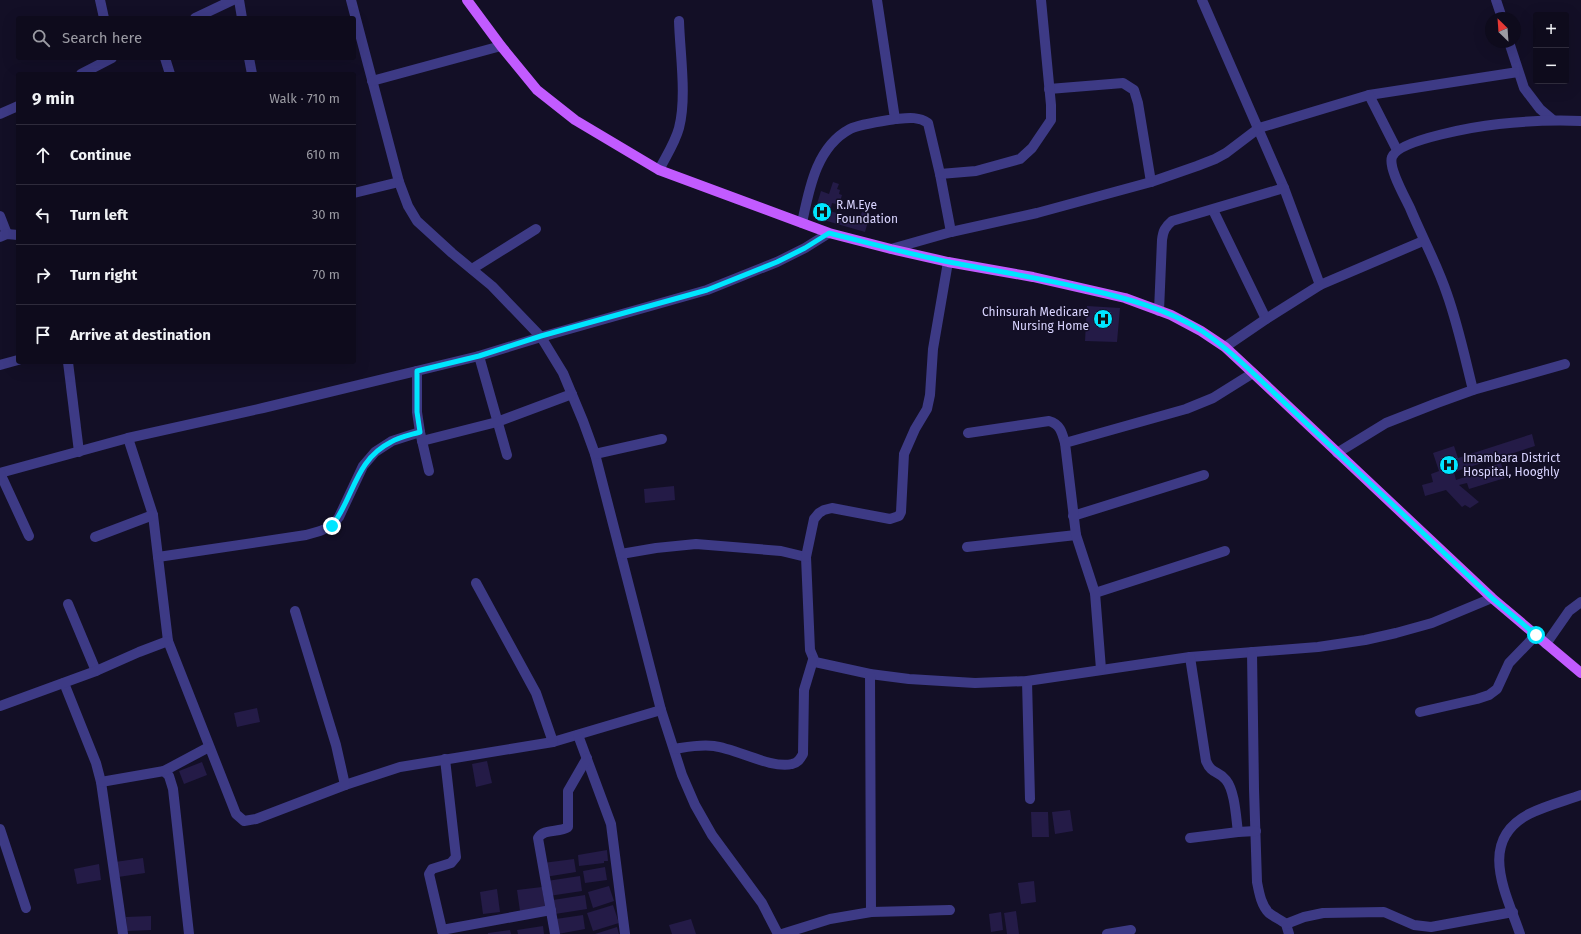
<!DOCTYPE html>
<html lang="en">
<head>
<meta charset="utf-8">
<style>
	:root { --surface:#0e0b1c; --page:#171425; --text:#f1f3f6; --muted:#9b9ba3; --line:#2e2b3b }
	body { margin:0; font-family:"Fira Sans",sans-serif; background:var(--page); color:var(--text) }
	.controls { position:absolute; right:12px; top:12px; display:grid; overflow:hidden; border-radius:4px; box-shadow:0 4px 16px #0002 }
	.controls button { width:36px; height:36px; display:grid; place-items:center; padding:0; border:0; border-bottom:1px solid var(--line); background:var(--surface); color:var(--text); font:20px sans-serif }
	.compass { position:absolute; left:1485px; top:12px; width:36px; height:36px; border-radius:50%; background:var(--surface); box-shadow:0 4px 16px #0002; rotate:335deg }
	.stop { position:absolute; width:12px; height:12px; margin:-9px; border:3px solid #00e5ff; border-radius:50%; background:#fff }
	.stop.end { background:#00e5ff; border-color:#fff; box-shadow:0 1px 4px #0008 }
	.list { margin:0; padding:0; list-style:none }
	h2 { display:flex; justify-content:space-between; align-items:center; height:52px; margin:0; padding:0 16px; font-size:17px }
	h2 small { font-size:13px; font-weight:400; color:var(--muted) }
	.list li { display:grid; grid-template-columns:26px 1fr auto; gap:12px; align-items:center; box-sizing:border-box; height:60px; padding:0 16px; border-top:1px solid var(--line) }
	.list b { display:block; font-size:15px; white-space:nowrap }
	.list em { font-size:13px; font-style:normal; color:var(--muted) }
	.icon { flex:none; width:22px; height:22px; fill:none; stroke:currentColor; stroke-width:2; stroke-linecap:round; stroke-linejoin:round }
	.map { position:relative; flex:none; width:1581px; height:934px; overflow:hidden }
	.search { position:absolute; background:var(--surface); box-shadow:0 4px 16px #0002; left:16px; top:16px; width:340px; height:44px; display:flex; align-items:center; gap:10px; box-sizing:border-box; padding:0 14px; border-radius:4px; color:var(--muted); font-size:15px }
	.panel { position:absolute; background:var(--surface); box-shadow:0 4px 16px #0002; left:16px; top:72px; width:340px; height:292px; border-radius:4px }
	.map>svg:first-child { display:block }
	.building { fill:#241b47 }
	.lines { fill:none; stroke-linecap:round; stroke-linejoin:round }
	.minor { stroke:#3d3a85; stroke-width:10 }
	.major { stroke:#c25bff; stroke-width:10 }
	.route { stroke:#00e5ff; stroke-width:5 }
	.labels { text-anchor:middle; stroke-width:3; stroke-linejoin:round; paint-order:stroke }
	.poi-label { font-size:12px; fill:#d9d4ff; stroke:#130f26; text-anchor:start }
</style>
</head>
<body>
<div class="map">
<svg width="1581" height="934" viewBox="0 0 1581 934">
	<rect width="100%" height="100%" fill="#130f26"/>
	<g class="building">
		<path d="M 833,182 L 839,184 L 837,189 L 840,190 L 839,194 L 842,195 L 839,205 L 832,203 L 830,211 L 859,220 L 862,212 L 870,214 L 865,232 L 813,217 L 821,191 L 829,194 Z"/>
		<path d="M 1087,306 L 1120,308 L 1117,342 L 1085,341 Z"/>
		<path d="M 1532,434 L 1535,446 L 1454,472 L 1456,480 L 1465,477 L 1465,475 L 1501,463 L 1505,478 L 1469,489 L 1467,483 L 1459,485 L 1479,502 L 1470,508 L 1465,505 L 1462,507 L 1446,490 L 1425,496 L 1422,485 L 1433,482 L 1431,474 L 1439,471 L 1433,453 L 1454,446 L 1458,458 Z"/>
		<path d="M 674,486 L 675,500 L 645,503 L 644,489 Z"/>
		<path d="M 257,708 L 260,722 L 237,727 L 234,713 Z"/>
		<path d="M 487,761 L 492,783 L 476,787 L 472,764 Z"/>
		<path d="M 202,762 L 207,775 L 184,784 L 179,771 Z"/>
		<path d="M 1070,810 L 1073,831 L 1055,834 L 1052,812 Z"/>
		<path d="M 1031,812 L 1048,812 L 1049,837 L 1032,837 Z"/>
		<path d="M 607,850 L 608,861 L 604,861 L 604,863 L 579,866 L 578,855 Z"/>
		<path d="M 143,858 L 145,873 L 118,877 L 115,862 Z"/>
		<path d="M 574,859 L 576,872 L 545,877 L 543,863 Z"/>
		<path d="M 99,864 L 101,880 L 77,884 L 74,869 Z"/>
		<path d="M 605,867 L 607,880 L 585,883 L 583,871 Z"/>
		<path d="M 580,876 L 582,891 L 549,896 L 547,881 Z"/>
		<path d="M 1034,881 L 1036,902 L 1021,904 L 1018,883 Z"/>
		<path d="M 609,886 L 614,901 L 593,908 L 588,892 Z"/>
		<path d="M 542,887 L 545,907 L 520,911 L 517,890 Z"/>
		<path d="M 497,889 L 500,912 L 483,914 L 480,892 Z"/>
		<path d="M 585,895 L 587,909 L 555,914 L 553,900 Z"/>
		<path d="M 613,905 L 619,923 L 593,931 L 587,913 Z"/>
		<path d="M 1016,911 L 1019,934 L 1007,934 L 1004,913 Z"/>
		<path d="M 1001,912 L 1003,930 L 991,932 L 989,914 Z"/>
		<path d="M 583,915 L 585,929 L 558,934 L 556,919 Z"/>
		<path d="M 151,916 L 151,930 L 127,931 L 126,917 Z"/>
		<path d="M 691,919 L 696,934 L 672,934 L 669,925 Z"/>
		<path d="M 543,926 L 544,934 L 518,934 L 517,930 Z"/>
		<path d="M 617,927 L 619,934 L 595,934 Z"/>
		<path d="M 510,930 L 511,934 L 488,934 L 488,933 Z"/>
	</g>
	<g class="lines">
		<g class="minor">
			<path d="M 100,0 L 104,18"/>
			<path d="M 239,0 L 242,18"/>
			<path d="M 351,0 L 399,182 L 408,206 L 417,221 L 452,253 L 492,286 L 541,337 L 563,373 L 583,421 L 595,454 L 661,710 L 682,775 L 695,805 L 712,835 L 762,903 L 778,934"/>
			<path d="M 1202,0 L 1284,188 L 1320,285"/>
			<path d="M 1496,0 L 1502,18"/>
			<path d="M 195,18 L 233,0"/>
			<path d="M 1509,42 L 1524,88 L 1540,109 L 1553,120"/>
			<path d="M 165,58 L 170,74"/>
			<path d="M 249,58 L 252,74"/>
			<path d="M 81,74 L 112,58"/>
			<path d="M 372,81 L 501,46"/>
			<path d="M 1049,89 L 1123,83 L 1134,90 L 1138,103 L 1151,182"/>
			<path d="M 1369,95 L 1518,72"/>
			<path d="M 0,114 L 18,106"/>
			<path d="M 895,119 C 907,118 918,116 928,123 L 940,174 L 951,232"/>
			<path d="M 659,170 C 666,156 675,143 679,128 C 687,97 680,54 679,21"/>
			<path d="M 940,174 L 976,171 L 1020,159 L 1032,148 L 1051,120 L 1051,105 L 1041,0"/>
			<path d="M 354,193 L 399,182"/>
			<path d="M 1213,210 L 1266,319"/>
			<path d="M 0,216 L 7,234"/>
			<path d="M 802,223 C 809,190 816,147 850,129 C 860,124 883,121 895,119 L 877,0"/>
			<path d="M 0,237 L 7,234 L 18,235"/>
			<path d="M 891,249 L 951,232 L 1037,213 L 1151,182 L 1197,166 L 1215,159 L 1226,153 L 1259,128 L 1369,95 L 1397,150"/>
			<path d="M 472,269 L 536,229"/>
			<path d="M 1159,311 L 1162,240 C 1163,231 1165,227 1172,221 L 1284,188"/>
			<path d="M 1225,347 L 1266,319 L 1320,285 L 1423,241"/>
			<path d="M 479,356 L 507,455"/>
			<path d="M 68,362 L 79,452"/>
			<path d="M 0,365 L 18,360"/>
			<path d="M 417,371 L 417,412 L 420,432 L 429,471"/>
			<path d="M 1473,390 C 1465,358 1458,325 1447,294 C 1437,264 1422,237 1410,208 C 1405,197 1388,168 1392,157 C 1399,139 1480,126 1499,124 C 1526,121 1554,120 1581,121"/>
			<path d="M 968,433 L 1049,421 C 1060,424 1062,432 1065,443"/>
			<path d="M 128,438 L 153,515 L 168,641 L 236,814 L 244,821 L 256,819 L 345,785 L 400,767 L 553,742 L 661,710"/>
			<path d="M 422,441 L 497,422 L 572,394"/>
			<path d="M 1337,453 L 1386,423 L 1437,403 L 1473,390 L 1565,364"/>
			<path d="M 595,454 L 662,439"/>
			<path d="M 0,473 L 128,438 L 263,408 L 479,356 L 541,337 L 707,290 L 777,262 L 805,248 L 829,233"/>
			<path d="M 0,473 L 29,536"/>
			<path d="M 1073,516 L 1204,475"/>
			<path d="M 95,537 L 153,515"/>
			<path d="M 967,547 L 1076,535"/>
			<path d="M 621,554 L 656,548 L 696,544 L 781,551 L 806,557 L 810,650 L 815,662 L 870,674 L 909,679 L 975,683 L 1027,681 L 1190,657 L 1318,647 L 1365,640 L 1396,633 L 1432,623 L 1492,598"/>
			<path d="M 158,557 L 306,535 L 320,531 L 332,526 L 339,517 L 363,466 L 375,452 L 392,441 L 420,432"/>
			<path d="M 806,557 L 814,519 L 819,513 L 824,510 L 832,508 L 890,519 L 899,516 L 901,512 L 904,454 L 915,429 L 927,409 L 930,395 L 933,349 L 948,262"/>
			<path d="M 476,583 L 536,693 L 553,742"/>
			<path d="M 1095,593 L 1225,551"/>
			<path d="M 68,604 L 96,671"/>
			<path d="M 295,611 L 336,745 L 345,785"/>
			<path d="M 1546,644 L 1569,611 L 1581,602"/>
			<path d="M 1252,652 L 1254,789 L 1257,882 C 1259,892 1261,905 1269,913 C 1274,917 1281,920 1286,924 L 1289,934"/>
			<path d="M 1190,657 L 1206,761 C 1212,775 1218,770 1226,780 C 1235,791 1236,818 1238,832"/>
			<path d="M 1101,669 L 1095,593 L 1076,535 L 1065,443 L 1186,409 L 1213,398 L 1253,373"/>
			<path d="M 870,674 L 871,912"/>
			<path d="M 1027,681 L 1030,799"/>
			<path d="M 64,683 L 96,763 L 101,782 L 123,934"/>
			<path d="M 0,706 L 96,671 L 139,652 L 168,641"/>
			<path d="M 1420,712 L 1477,699 L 1489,695 L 1497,689 L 1509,663 L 1536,635"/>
			<path d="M 578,735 L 611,824 L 625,934"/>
			<path d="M 674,749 C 687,747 700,744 714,746 C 737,749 771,769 792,764 C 798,763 800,759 803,754 L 804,690 L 813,660"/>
			<path d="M 164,771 L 169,776 L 173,789 L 189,934"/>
			<path d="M 101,782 L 164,771 L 209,747"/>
			<path d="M 0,829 L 26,908"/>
			<path d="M 1190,838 L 1238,832 L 1256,831"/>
			<path d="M 1286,924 L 1304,917 L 1323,913 L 1384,912 L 1414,925 L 1431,927 L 1513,912"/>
			<path d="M 442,930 L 551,910"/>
			<path d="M 443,934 L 429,874 L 432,869 L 451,863 L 456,857 L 445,759"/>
			<path d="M 555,934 L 538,838 C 544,828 559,833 568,827 L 568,791 L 587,758"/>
			<path d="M 782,934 L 830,919 L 871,912 L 950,910"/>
			<path d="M 1107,934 L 1131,930"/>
			<path d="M 1520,934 C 1506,893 1477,841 1529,814 C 1545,806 1564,801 1581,795"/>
		</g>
		<path class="major" d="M 467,0 L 501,46 L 537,90 L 575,120 L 659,170 L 829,233 L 891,249 L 948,262 L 1033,277 L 1125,298 L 1171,315 L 1201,331 L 1225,347 L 1253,373 L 1492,598 L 1581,673"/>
	</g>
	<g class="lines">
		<path class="route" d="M 332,526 C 354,497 355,460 391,442 C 399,437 410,435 420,432 L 417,412 L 417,371 L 479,356 L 541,336 L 707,290 L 777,262 L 805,248 L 829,233 C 869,243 909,254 949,262 C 995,271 1041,278 1086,289 C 1126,298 1167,309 1202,331 C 1220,343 1237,358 1253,373 L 1492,598 L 1536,635"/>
	</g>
	<defs>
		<g id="hospital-disc" transform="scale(1)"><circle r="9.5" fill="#00e5ff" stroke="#130f26"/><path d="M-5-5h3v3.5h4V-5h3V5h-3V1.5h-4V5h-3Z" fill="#111"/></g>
	</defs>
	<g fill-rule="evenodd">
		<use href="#hospital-disc" x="822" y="212"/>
		<use href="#hospital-disc" x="1103" y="319"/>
		<use href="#hospital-disc" x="1449" y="465"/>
	</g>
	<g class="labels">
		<g class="poi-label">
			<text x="836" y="209">R.M.Eye<tspan x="836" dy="14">Foundation</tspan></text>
			<text x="1089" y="316" text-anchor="end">Chinsurah Medicare<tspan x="1089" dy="14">Nursing Home</tspan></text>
			<text x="1463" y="462">Imambara District<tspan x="1463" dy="14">Hospital, Hooghly</tspan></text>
		</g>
	</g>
</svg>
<div class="controls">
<button>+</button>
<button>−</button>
</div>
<svg class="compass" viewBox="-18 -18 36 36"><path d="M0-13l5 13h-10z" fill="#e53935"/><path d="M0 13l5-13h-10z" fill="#9b9ba3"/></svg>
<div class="stop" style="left:1536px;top:635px"></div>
<div class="stop end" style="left:332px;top:526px"></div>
<div class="search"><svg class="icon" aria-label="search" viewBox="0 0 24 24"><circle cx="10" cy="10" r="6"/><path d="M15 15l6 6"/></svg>Search here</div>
<section class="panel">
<h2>9 min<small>Walk · 710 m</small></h2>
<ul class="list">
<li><svg class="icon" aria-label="ahead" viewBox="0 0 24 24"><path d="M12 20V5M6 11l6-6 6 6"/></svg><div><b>Continue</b></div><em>610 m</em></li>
<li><svg class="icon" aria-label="left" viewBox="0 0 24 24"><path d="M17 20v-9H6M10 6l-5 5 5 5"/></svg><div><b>Turn left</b></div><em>30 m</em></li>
<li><svg class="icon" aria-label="right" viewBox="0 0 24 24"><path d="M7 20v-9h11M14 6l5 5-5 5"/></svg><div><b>Turn right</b></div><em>70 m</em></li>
<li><svg class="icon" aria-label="arrive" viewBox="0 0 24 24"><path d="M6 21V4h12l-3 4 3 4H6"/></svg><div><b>Arrive at destination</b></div></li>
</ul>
</section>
</div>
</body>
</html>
